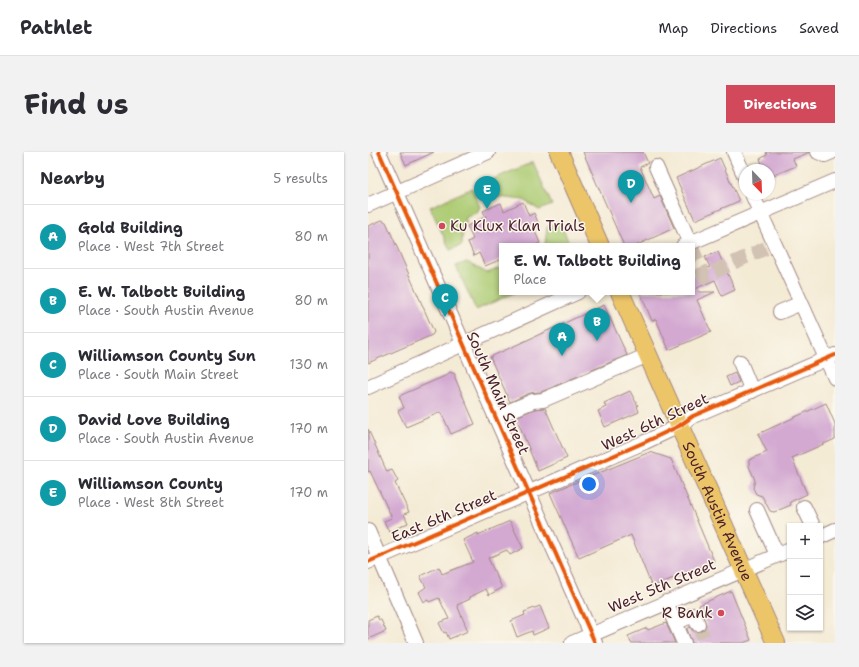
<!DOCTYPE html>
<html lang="en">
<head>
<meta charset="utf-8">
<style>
	:root { --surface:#fff; --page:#f2f2f3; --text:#2b2b33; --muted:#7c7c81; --line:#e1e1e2; --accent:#d1495b }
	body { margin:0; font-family:"Shantell Sans",sans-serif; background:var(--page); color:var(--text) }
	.controls { position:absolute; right:12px; bottom:12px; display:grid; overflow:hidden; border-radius:0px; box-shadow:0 1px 3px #0004 }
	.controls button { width:36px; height:36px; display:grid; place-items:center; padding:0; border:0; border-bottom:1px solid var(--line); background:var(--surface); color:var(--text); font:20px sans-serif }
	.compass { position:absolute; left:371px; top:12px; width:36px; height:36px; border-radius:50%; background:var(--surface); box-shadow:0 1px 3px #0004; rotate:157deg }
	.you { position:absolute; left:221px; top:332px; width:14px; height:14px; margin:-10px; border:3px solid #fff; border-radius:50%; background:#1a73e8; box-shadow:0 0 0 6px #1a73e833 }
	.badge { display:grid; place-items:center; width:26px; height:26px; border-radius:50%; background:var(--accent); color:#fff; font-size:13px; font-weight:700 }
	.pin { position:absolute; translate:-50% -33px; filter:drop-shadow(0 1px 2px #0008) }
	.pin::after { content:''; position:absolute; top:21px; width:14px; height:12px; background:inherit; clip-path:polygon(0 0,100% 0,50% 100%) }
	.popup { position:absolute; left:131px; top:91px; width:196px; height:52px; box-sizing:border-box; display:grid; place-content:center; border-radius:0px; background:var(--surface); filter:drop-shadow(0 1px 3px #0005); font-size:13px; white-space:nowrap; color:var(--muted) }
	.popup b { font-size:15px; color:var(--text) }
	.popup::after { content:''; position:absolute; left:50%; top:100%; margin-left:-8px; border:8px solid transparent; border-top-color:var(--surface) }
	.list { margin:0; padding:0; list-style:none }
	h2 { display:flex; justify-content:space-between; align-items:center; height:52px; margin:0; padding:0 16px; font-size:17px }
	h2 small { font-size:13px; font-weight:400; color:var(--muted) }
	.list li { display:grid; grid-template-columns:26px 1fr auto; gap:12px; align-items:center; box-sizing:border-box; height:64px; padding:0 16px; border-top:1px solid var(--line) }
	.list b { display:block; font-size:15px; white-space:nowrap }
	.list p { margin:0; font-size:13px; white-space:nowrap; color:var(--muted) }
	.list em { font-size:13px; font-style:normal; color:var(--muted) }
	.icon { flex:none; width:22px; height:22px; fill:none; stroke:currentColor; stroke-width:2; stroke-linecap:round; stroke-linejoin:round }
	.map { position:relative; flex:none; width:467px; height:491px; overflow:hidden; border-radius:0px }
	header { display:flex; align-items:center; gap:24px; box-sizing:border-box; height:56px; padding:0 20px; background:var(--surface); border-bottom:1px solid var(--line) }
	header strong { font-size:19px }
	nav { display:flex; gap:22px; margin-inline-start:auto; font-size:14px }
	.intro { display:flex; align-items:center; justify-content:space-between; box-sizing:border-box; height:96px; padding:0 24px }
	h1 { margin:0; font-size:28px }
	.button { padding:10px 18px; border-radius:0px; background:var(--accent); color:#fff; font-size:14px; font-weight:700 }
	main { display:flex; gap:24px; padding:0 24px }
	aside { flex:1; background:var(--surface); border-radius:0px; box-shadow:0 1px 3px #0004 }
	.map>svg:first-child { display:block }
	.green { fill:#accb72; stroke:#7b754e }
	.building { fill:#d3a9d2 }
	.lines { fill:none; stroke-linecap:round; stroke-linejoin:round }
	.minor-tunnel { stroke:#d2c2b3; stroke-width:14; stroke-dasharray:14 7; stroke-linecap:butt }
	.minor-casing { stroke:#9f8580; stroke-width:16 }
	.major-casing { stroke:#9f8580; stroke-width:20 }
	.minor { stroke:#fff; stroke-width:14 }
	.major { stroke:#edc569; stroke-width:18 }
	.cycleway-casing { stroke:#fbf7ec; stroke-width:6 }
	.cycleway { stroke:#e8590c; stroke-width:4 }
	.poi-dot { fill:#d1495b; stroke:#fbf7ec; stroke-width:1.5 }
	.labels { text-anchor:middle; stroke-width:3; stroke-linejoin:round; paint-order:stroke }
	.poi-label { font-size:15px; fill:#4a1f2b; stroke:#fbf7ec; text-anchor:start }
	.street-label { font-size:15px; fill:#4a1f2b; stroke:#fbf7ec }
</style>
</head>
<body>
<header>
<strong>Pathlet</strong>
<nav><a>Map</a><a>Directions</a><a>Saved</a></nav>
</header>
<div class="intro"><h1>Find us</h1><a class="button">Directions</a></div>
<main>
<aside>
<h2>Nearby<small>5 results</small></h2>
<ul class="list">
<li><span class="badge" style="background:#0f9aa8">A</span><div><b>Gold Building</b><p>Place · West 7th Street</p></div><em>80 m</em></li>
<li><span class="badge" style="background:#0f9aa8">B</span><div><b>E. W. Talbott Building</b><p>Place · South Austin Avenue</p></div><em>80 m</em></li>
<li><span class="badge" style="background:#0f9aa8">C</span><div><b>Williamson County Sun</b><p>Place · South Main Street</p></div><em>130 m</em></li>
<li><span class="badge" style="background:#0f9aa8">D</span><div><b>David Love Building</b><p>Place · South Austin Avenue</p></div><em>170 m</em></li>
<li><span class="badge" style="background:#0f9aa8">E</span><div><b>Williamson County</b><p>Place · West 8th Street</p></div><em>170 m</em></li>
</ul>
</aside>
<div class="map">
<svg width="467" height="491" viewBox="0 0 467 491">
	<rect width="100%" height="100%" fill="#fbf7ec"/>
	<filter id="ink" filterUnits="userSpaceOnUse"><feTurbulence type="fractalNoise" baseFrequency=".025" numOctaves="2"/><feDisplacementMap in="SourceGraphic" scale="8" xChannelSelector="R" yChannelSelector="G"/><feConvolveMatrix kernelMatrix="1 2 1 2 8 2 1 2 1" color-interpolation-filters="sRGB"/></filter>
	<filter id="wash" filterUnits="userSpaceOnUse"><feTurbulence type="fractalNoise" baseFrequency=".012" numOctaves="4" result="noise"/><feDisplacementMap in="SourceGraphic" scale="16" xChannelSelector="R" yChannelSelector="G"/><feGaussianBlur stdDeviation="0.9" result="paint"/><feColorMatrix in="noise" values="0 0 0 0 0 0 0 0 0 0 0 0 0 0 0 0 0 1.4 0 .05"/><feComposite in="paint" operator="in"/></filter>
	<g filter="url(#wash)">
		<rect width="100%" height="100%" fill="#f4ebd5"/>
		<g class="green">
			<path d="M 165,10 L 184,53 L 171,58 L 156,48 L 130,45 L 123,28 Z"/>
			<path d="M 104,36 L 112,55 L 109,60 L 97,66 L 99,71 L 95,72 L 94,93 L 82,98 L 62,55 Z"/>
			<path d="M 192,69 L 202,94 L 177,94 L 179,75 Z"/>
			<path d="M 99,110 L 119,121 L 132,116 L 134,117 L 134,140 L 148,140 L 108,158 L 88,114 Z"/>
		</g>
		<g id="blocks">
			<g class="building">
				<path d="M 32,0 L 66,0 L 38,13 Z"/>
				<path d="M 215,0 L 275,0 L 280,11 L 272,15 L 286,47 L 292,44 L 306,76 L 267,94 L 256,94 Z"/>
				<path d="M 398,0 L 442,0 L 425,7 L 428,14 L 401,25 L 401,18 L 397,18 L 392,7 L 399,3 Z"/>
				<path d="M 352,6 L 371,49 L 327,68 L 308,26 Z"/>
				<path d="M 155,50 L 161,64 L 166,61 L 172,75 L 166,77 L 172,91 L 165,94 L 134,94 L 134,107 L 117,114 L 111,101 L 106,104 L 100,90 L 105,87 L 99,74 L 118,65 L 115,59 L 133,51 L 136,59 Z"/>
				<path d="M 14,68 L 18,70 L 66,180 L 64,183 L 0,211 L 0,74 Z"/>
				<path d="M 350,100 L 367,138 L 354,144 L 347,128 L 329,136 L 331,140 L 347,140 L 329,148 L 343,180 L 301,198 L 288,167 L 284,169 L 272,140 L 324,140 L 324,123 L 342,115 L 337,105 Z"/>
				<path d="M 236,153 L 259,203 L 173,240 L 162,241 L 142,250 L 122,205 Z"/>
				<path d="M 82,220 L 87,222 L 87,226 L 107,272 L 83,282 L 73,260 L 38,275 L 30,259 L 36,256 L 31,244 L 77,224 Z"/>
				<path d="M 367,221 L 371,230 L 362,234 L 358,225 Z"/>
				<path d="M 262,239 L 270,254 L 269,254 L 271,260 L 237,275 L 230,259 L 238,255 L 236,251 Z"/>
				<path d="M 458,251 L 467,272 L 467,287 L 424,306 L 439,342 L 422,350 L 423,353 L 406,360 L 402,359 L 394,344 L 388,342 L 385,336 L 387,328 L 381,314 L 381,308 L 399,300 L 390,282 Z"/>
				<path d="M 177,256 L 199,306 L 170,319 L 148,265 L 167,257 Z"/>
				<path d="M 0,277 L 19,320 L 24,318 L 30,329 L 27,331 L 41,360 L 36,362 L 40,371 L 21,380 L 16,369 L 24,366 L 2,319 L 0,320 Z"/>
				<path d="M 282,300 L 303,307 L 346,409 L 284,435 L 263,383 L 211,406 L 182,341 Z"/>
				<path d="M 142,369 L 155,396 L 142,403 L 139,398 L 120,406 L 134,436 L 121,443 L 118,437 L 102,445 L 102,447 L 89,453 L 100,479 L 81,487 L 78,480 L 76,481 L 71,471 L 81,467 L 71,446 L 61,450 L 60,448 L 56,450 L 51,440 L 58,435 L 52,424 L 71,415 L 74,422 L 105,410 L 95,388 L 110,381 L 110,383 Z"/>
				<path d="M 363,439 L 383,488 L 375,491 L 324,491 L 319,477 L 322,475 L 325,479 L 330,480 L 337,477 L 338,473 L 331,453 Z"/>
				<path d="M 172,454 L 181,476 L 165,483 L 164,479 L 149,485 L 143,469 L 157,463 L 156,460 Z"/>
				<path d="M 9,464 L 11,468 L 13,468 L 18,479 L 0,487 L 0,468 Z"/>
				<path d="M 298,471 L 307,491 L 263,491 L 260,484 L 279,476 L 280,478 Z"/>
			</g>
		</g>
	</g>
	<g filter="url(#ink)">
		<use href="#blocks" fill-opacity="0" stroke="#9f8580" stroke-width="1"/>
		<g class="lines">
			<g class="minor-tunnel">
				<path d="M 324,96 L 336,124 L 407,92"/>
				<path d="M 330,472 L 338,491"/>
			</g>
			<g class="minor-casing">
				<g id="minor">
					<path d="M 11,0 L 227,491"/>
					<path d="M 366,0 L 377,25"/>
					<path d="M 450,0 L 457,3 L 464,0"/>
					<path d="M 288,15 L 322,91"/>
					<path d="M 384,42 L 467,226"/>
					<path d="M 0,53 L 120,0"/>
					<path d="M 315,94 L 467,29"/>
					<path d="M 412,160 L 433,151"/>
					<path d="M 372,210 L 384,239"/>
					<path d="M 0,235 L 210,140"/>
					<path d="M 127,265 L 165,249 L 175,248 L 280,203"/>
					<path d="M 436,355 L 445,374"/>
					<path d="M 389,358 L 409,403"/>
					<path d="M 0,379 L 48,491"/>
					<path d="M 452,385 L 467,378"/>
					<path d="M 0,410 L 277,290 L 311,274 L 325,264 L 467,203"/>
					<path d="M 298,450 L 316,491"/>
					<path d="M 307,471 L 325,463 L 330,472"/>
					<path d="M 204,491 L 422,398"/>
				</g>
			</g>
			<g class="major-casing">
				<g id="major">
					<path d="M 191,0 L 232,94"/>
					<path id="s1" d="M 252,140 L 408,491"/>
				</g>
			</g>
			<use href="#minor" class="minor"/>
			<use href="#major" class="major"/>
			<g class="cycleway-casing">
				<g id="cycleway">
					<path d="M 11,0 L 227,491"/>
					<path d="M 0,410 L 277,290 L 311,274 L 325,264 L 467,203"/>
				</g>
			</g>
			<use href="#cycleway" class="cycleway"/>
		</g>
	</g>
	<g class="poi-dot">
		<circle cx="74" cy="74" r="4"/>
		<circle cx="353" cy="461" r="4"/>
	</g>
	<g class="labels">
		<g class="poi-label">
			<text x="82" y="79">Ku Klux Klan Trials</text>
			<text x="345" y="466" text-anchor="end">R Bank</text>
		</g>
		<g class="street-label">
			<text transform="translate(130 241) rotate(66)" y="5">South Main Street</text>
			<text transform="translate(287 270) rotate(-25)" y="5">West 6th Street</text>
			<text dy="5" stroke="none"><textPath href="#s1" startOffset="240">South Austin Avenue</textPath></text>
			<text transform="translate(76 364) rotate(-23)" y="5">East 6th Street</text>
			<text transform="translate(294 434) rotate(-23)" y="5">West 5th Street</text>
		</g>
	</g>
</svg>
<div class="controls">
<button>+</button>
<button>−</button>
<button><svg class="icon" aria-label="layers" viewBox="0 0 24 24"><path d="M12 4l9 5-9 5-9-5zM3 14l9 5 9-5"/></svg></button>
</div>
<svg class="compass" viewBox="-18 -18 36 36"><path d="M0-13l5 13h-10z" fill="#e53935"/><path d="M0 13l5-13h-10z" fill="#7c7c81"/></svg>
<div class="you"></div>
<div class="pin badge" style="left:194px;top:204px;background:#0f9aa8">A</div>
<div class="pin badge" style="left:229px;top:189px;background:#0f9aa8">B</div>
<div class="popup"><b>E. W. Talbott Building</b>Place</div>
<div class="pin badge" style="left:77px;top:165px;background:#0f9aa8">C</div>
<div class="pin badge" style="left:263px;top:51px;background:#0f9aa8">D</div>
<div class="pin badge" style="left:119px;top:57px;background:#0f9aa8">E</div>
</div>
</main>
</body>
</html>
